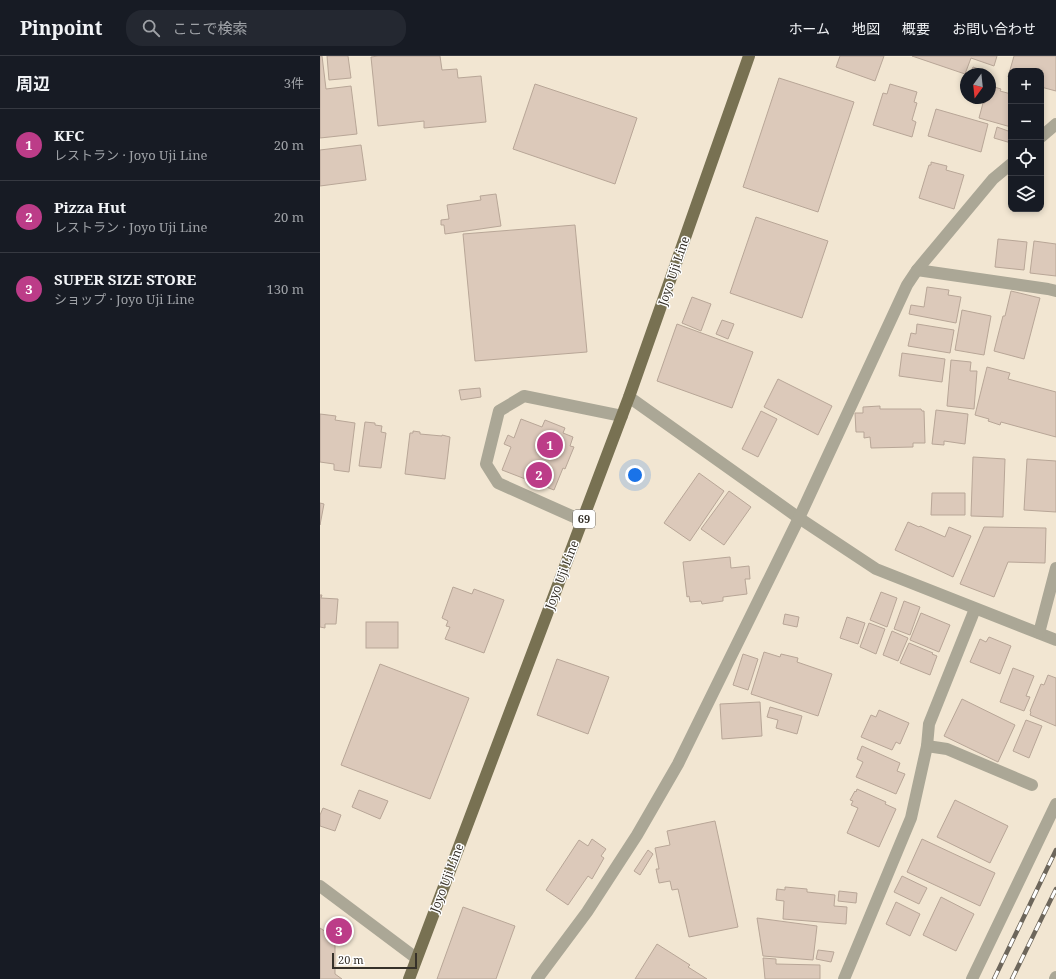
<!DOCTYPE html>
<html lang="ja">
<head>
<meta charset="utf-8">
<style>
	:root { --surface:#171b24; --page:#242831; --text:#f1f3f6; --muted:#9ea1a6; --line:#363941; --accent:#bc3c88 }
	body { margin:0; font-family:"Noto Serif","Noto Sans JP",serif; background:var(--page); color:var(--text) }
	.controls { position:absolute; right:12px; top:12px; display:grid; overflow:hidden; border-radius:8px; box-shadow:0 2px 6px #0003 }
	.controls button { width:36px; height:36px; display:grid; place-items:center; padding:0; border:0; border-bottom:1px solid var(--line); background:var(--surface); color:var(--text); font:20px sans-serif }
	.compass { position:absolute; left:640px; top:12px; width:36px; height:36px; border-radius:50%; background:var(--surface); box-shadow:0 2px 6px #0003; rotate:195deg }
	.scale { position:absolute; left:12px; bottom:10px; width:85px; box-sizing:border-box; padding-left:4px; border:2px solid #363129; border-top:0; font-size:11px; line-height:14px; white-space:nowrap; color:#363129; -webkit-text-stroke:3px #fff; paint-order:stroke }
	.you { position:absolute; left:315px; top:419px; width:14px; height:14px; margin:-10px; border:3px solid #fff; border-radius:50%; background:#1a73e8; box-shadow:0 0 0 6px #1a73e833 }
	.badge { display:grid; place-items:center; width:26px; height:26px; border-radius:50%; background:var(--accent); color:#fff; font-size:13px; font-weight:700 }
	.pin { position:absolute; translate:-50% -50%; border:2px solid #fff; box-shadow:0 1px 4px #0006 }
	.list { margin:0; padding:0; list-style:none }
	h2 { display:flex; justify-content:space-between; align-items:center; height:52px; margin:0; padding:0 16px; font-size:17px }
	h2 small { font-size:13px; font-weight:400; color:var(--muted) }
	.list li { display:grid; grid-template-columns:26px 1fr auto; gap:12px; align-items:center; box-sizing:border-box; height:72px; padding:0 16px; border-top:1px solid var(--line) }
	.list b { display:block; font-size:15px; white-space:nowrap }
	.list p { margin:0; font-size:13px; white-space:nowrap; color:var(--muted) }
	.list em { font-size:13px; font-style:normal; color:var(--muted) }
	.icon { flex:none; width:22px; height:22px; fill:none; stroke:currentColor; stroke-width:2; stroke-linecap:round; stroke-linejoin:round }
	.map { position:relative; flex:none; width:736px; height:923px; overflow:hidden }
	header { display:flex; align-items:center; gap:24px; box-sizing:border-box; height:56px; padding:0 20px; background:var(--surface); border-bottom:1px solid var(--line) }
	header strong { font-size:19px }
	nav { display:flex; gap:22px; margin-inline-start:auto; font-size:14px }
	.search { width:280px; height:36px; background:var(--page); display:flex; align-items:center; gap:10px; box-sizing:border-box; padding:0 14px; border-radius:16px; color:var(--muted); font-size:15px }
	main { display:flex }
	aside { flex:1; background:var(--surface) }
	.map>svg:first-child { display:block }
	.building { fill:#dcc9ba; stroke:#b8a697 }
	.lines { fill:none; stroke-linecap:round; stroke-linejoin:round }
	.minor { stroke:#aba796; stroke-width:12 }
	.major { stroke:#787152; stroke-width:12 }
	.rail-casing { stroke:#6d665b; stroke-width:4.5 }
	.rail { stroke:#fff; stroke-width:3; stroke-dasharray:9; stroke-linecap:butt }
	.labels { text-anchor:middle; stroke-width:3; stroke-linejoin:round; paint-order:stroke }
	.shield { fill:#fff; stroke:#726f69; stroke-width:1 }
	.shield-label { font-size:11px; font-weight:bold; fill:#363129 }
	.street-label { font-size:12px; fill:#363129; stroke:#fff }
</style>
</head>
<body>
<header>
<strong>Pinpoint</strong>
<div class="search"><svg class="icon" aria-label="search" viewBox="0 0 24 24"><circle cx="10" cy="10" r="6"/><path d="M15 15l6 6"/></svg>ここで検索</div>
<nav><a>ホーム</a><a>地図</a><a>概要</a><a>お問い合わせ</a></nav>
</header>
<main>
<aside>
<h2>周辺<small>3件</small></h2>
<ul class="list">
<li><span class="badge">1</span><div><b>KFC</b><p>レストラン · Joyo Uji Line</p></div><em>20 m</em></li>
<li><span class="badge">2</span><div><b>Pizza Hut</b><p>レストラン · Joyo Uji Line</p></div><em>20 m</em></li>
<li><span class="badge">3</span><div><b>SUPER SIZE STORE</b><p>ショップ · Joyo Uji Line</p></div><em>130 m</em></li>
</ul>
</aside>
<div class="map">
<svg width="736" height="923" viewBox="0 0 736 923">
	<rect width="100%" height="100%" fill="#f2e6d2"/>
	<g class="building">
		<path d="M 0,0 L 2,0 L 6,33 L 31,30 L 37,78 L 0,82 Z"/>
		<path d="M 7,0 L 28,0 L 31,22 L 9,24 Z"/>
		<path d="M 58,0 L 120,0 L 122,14 L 137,13 L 138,22 L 161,20 L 166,66 L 104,72 L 104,65 L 58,70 L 51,1 Z"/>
		<path d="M 520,0 L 564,0 L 555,25 L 516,11 Z"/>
		<path d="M 592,0 L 677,0 L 674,10 L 651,2 L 645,18 Z"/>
		<path d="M 694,0 L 736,0 L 736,35 L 721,31 L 721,15 L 691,15 L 691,22 L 688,21 Z"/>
		<path d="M 653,11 L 670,17 L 670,18 L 650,18 Z"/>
		<path d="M 459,22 L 534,46 L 498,156 L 423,131 Z"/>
		<path d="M 215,28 L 317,62 L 295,128 L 193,93 Z"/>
		<path d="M 570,28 L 597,36 L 594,46 L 597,47 L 592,64 L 596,66 L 592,81 L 553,69 L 563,37 L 567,38 Z"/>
		<path d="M 671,30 L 681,33 L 680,35 L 691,38 L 691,71 L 659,62 L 663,47 L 665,47 L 667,42 L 670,42 Z"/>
		<path d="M 616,53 L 668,68 L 661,96 L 608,80 Z"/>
		<path d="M 677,71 L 691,76 L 691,87 L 674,82 Z"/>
		<path d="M 41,89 L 46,124 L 0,130 L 0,94 Z"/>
		<path d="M 611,106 L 627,110 L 626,114 L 644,119 L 634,153 L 599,142 L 609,109 L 611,109 Z"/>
		<path d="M 176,138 L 181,170 L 125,178 L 124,169 L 121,169 L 121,164 L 129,163 L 127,149 L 161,144 L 160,140 Z"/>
		<path d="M 436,161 L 508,185 L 482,262 L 410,237 Z"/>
		<path d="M 255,169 L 267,296 L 155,305 L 143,178 Z"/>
		<path d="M 678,183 L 707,186 L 704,214 L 675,211 Z"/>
		<path d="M 714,185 L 736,188 L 736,220 L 710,217 Z"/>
		<path d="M 607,231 L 629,234 L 628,239 L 641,241 L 636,267 L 589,258 L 591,249 L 604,251 Z"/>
		<path d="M 691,235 L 720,242 L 704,303 L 674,295 L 683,260 L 685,260 Z"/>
		<path d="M 372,241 L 391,248 L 381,275 L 362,267 Z"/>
		<path d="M 642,254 L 671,260 L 664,299 L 635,294 Z"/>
		<path d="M 402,264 L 414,268 L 408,283 L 396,278 Z"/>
		<path d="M 357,268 L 433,296 L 412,352 L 337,325 Z"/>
		<path d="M 597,268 L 634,274 L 630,297 L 588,290 L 591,277 L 596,278 Z"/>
		<path d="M 582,297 L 625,303 L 622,326 L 579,320 Z"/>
		<path d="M 631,304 L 651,306 L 650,315 L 657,315 L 654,353 L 627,350 Z"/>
		<path d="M 667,311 L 690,317 L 688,323 L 736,336 L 736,381 L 681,366 L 680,369 L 668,365 L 669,363 L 655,359 Z"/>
		<path d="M 458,323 L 512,350 L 498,379 L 444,351 Z"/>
		<path d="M 160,332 L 161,341 L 141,344 L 139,334 Z"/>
		<path d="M 560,350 L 560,353 L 601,353 L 602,355 L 604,355 L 605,387 L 593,387 L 593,391 L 551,392 L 550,381 L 544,382 L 544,376 L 536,376 L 535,357 L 543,357 L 543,351 Z"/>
		<path d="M 616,354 L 648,358 L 645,388 L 624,385 L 624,389 L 612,388 Z"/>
		<path d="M 441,355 L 457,363 L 438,401 L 422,393 Z"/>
		<path d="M 0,358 L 16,360 L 15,364 L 35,367 L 29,416 L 14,414 L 14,408 L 0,406 Z"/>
		<path d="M 201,363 L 222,371 L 225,364 L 245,372 L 243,377 L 253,381 L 250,390 L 254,391 L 245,413 L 243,412 L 234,434 L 182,414 L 191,391 L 184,388 L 188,379 L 194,382 Z"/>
		<path d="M 45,366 L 55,367 L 55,369 L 62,370 L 61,376 L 66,377 L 61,412 L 39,410 Z"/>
		<path d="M 93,375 L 100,376 L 100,378 L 122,380 L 122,379 L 130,381 L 125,423 L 85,418 L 90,377 L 93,377 Z"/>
		<path d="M 653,401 L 685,403 L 683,461 L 651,460 Z"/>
		<path d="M 707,403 L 736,405 L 736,456 L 704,454 Z"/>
		<path d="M 379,417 L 404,435 L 370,485 L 344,467 Z"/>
		<path d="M 409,435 L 431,451 L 404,489 L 381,473 Z"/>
		<path d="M 612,437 L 645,437 L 645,459 L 611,459 Z"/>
		<path d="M 0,447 L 4,448 L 0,469 Z"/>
		<path d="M 588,466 L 599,471 L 600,470 L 625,481 L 629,471 L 651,480 L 633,521 L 575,494 Z"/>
		<path d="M 664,471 L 726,472 L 725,507 L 688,506 L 674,541 L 640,528 Z"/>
		<path d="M 410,501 L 411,512 L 429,510 L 430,523 L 425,523 L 427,538 L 403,541 L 403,545 L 382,548 L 381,545 L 370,546 L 369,540 L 367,541 L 363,506 Z"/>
		<path d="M 133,531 L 152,538 L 154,533 L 184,544 L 164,597 L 125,583 L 130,571 L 126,570 L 128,565 L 122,562 Z"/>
		<path d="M 561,536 L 577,542 L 567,571 L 550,564 Z"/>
		<path d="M 0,539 L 2,539 L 1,542 L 18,543 L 16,568 L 5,568 L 5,572 L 0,571 Z"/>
		<path d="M 584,545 L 600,551 L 590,579 L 574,573 Z"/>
		<path d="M 601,557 L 630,569 L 619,596 L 590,584 Z"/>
		<path d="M 465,558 L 479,561 L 477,571 L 463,568 Z"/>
		<path d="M 527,561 L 545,567 L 538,588 L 520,582 Z"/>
		<rect x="46" y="566" width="32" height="26"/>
		<path d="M 549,567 L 565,573 L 556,598 L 540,591 Z"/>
		<path d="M 572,575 L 588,582 L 578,605 L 563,599 Z"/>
		<path d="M 669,581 L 691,590 L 680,618 L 650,606 L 660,583 L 666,586 Z"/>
		<path d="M 589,587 L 613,597 L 612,598 L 617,600 L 610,619 L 580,607 Z"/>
		<path d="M 444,596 L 460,601 L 461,598 L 478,602 L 477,606 L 512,618 L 498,660 L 431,638 Z"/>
		<path d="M 423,598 L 438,603 L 428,634 L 413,629 Z"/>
		<path d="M 237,603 L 289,621 L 268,678 L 217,659 Z"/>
		<path d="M 60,608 L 149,642 L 110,743 L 21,709 Z"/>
		<path d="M 693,612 L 714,620 L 706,640 L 710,641 L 704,655 L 680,646 Z"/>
		<path d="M 728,619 L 736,622 L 736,670 L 710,659 L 711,656 L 710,655 L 721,628 L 724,629 Z"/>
		<path d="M 642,643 L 695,669 L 678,706 L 624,680 Z"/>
		<path d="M 440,646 L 442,680 L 402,683 L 400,648 Z"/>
		<path d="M 450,651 L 482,660 L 477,678 L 456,672 L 458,664 L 447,661 Z"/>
		<path d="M 559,654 L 589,667 L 580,688 L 576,686 L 572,694 L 541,681 L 551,659 L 556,661 Z"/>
		<path d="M 706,664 L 722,670 L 709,702 L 693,695 Z"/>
		<path d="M 542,690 L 580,707 L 577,715 L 585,718 L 576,738 L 536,721 L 543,706 L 537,703 Z"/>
		<path d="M 537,733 L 566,746 L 565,748 L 576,753 L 559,791 L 527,777 L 538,752 L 531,749 L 533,745 L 530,744 L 535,735 L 536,736 Z"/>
		<path d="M 39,734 L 68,745 L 60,763 L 32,751 Z"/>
		<path d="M 635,744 L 688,770 L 670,807 L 617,781 Z"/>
		<path d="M 3,752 L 21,759 L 15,775 L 0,770 L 0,759 Z"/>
		<path d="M 395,765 L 418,871 L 369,881 L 358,833 L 352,834 L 350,825 L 339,827 L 336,813 L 339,813 L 335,792 L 350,789 L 347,775 Z"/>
		<path d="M 272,783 L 286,793 L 281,800 L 284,802 L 272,823 L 268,820 L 248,849 L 226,834 L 259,784 L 268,790 Z"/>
		<path d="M 602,783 L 675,817 L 660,850 L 587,816 Z"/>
		<path d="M 328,794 L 333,798 L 320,819 L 314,815 Z"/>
		<path d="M 582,820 L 607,832 L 599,848 L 574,836 Z"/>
		<path d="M 465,831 L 487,833 L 487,836 L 515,839 L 514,850 L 527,851 L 526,868 L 463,863 L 464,845 L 456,844 L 457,833 L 465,834 Z"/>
		<path d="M 519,835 L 537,837 L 536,847 L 518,845 Z"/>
		<path d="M 621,841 L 654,858 L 636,895 L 603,879 Z"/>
		<path d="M 576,846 L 600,858 L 590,880 L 566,868 Z"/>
		<path d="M 143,851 L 195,870 L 176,923 L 117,923 Z"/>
		<path d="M 437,862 L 497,870 L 493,904 L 443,900 Z"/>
		<path d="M 0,872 L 15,882 L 15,918 L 22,923 L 0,923 Z"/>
		<path d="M 337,888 L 370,909 L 368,911 L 387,923 L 315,923 Z"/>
		<path d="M 498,894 L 514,896 L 511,906 L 496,903 Z"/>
		<path d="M 443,902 L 456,903 L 456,908 L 500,909 L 500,923 L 445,923 Z"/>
	</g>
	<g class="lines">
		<g class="minor">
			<path d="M 721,81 L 736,68"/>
			<path d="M 597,214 L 728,233 L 736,235"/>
			<path d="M 309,341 L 479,462 L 556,513 L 736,584"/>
			<path d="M 263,465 L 178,427 L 166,408 L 179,355 L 204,340 L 302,360"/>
			<path d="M 719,577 L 736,512"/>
			<path d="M 607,690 L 627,693 L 712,729"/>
			<path d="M 0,830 L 96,902"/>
			<path d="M 217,923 L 267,856 L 317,779 L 358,708 L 479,462 L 587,229 L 597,214 L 673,123 L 691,108"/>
			<path d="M 524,923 L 591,762 L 607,690 L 609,668 L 655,553"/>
			<path d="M 652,923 L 736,748"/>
			<path d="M 735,923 L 736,921"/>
		</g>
		<path class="major" d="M 89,923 L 309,341 L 429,0"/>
		<g class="rail-casing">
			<g id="rail">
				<path d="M 674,923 L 736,794"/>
				<path d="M 692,923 L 736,833"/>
			</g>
		</g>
		<use href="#rail" class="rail"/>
	</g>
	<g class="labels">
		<rect class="shield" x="253" y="454" width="22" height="18" rx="3"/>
		<g class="shield-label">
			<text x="264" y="467">69</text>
		</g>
		<g class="street-label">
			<text transform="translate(354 215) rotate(-71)" y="4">Joyo Uji Line</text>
			<text transform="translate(242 519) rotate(-69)" y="4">Joyo Uji Line</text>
			<text transform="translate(127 822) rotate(-69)" y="4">Joyo Uji Line</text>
		</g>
	</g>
</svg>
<div class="controls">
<button>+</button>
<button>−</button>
<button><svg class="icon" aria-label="locate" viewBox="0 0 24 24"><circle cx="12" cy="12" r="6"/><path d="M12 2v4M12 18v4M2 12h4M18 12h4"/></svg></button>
<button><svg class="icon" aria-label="layers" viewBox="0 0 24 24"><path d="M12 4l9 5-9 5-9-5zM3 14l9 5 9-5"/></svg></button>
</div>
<svg class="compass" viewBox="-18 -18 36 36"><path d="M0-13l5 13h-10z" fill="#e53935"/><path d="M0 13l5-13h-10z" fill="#9ea1a6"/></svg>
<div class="scale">20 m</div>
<div class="you"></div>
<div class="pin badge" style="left:230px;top:389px">1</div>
<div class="pin badge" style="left:219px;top:419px">2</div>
<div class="pin badge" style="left:19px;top:875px">3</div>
</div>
</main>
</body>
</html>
